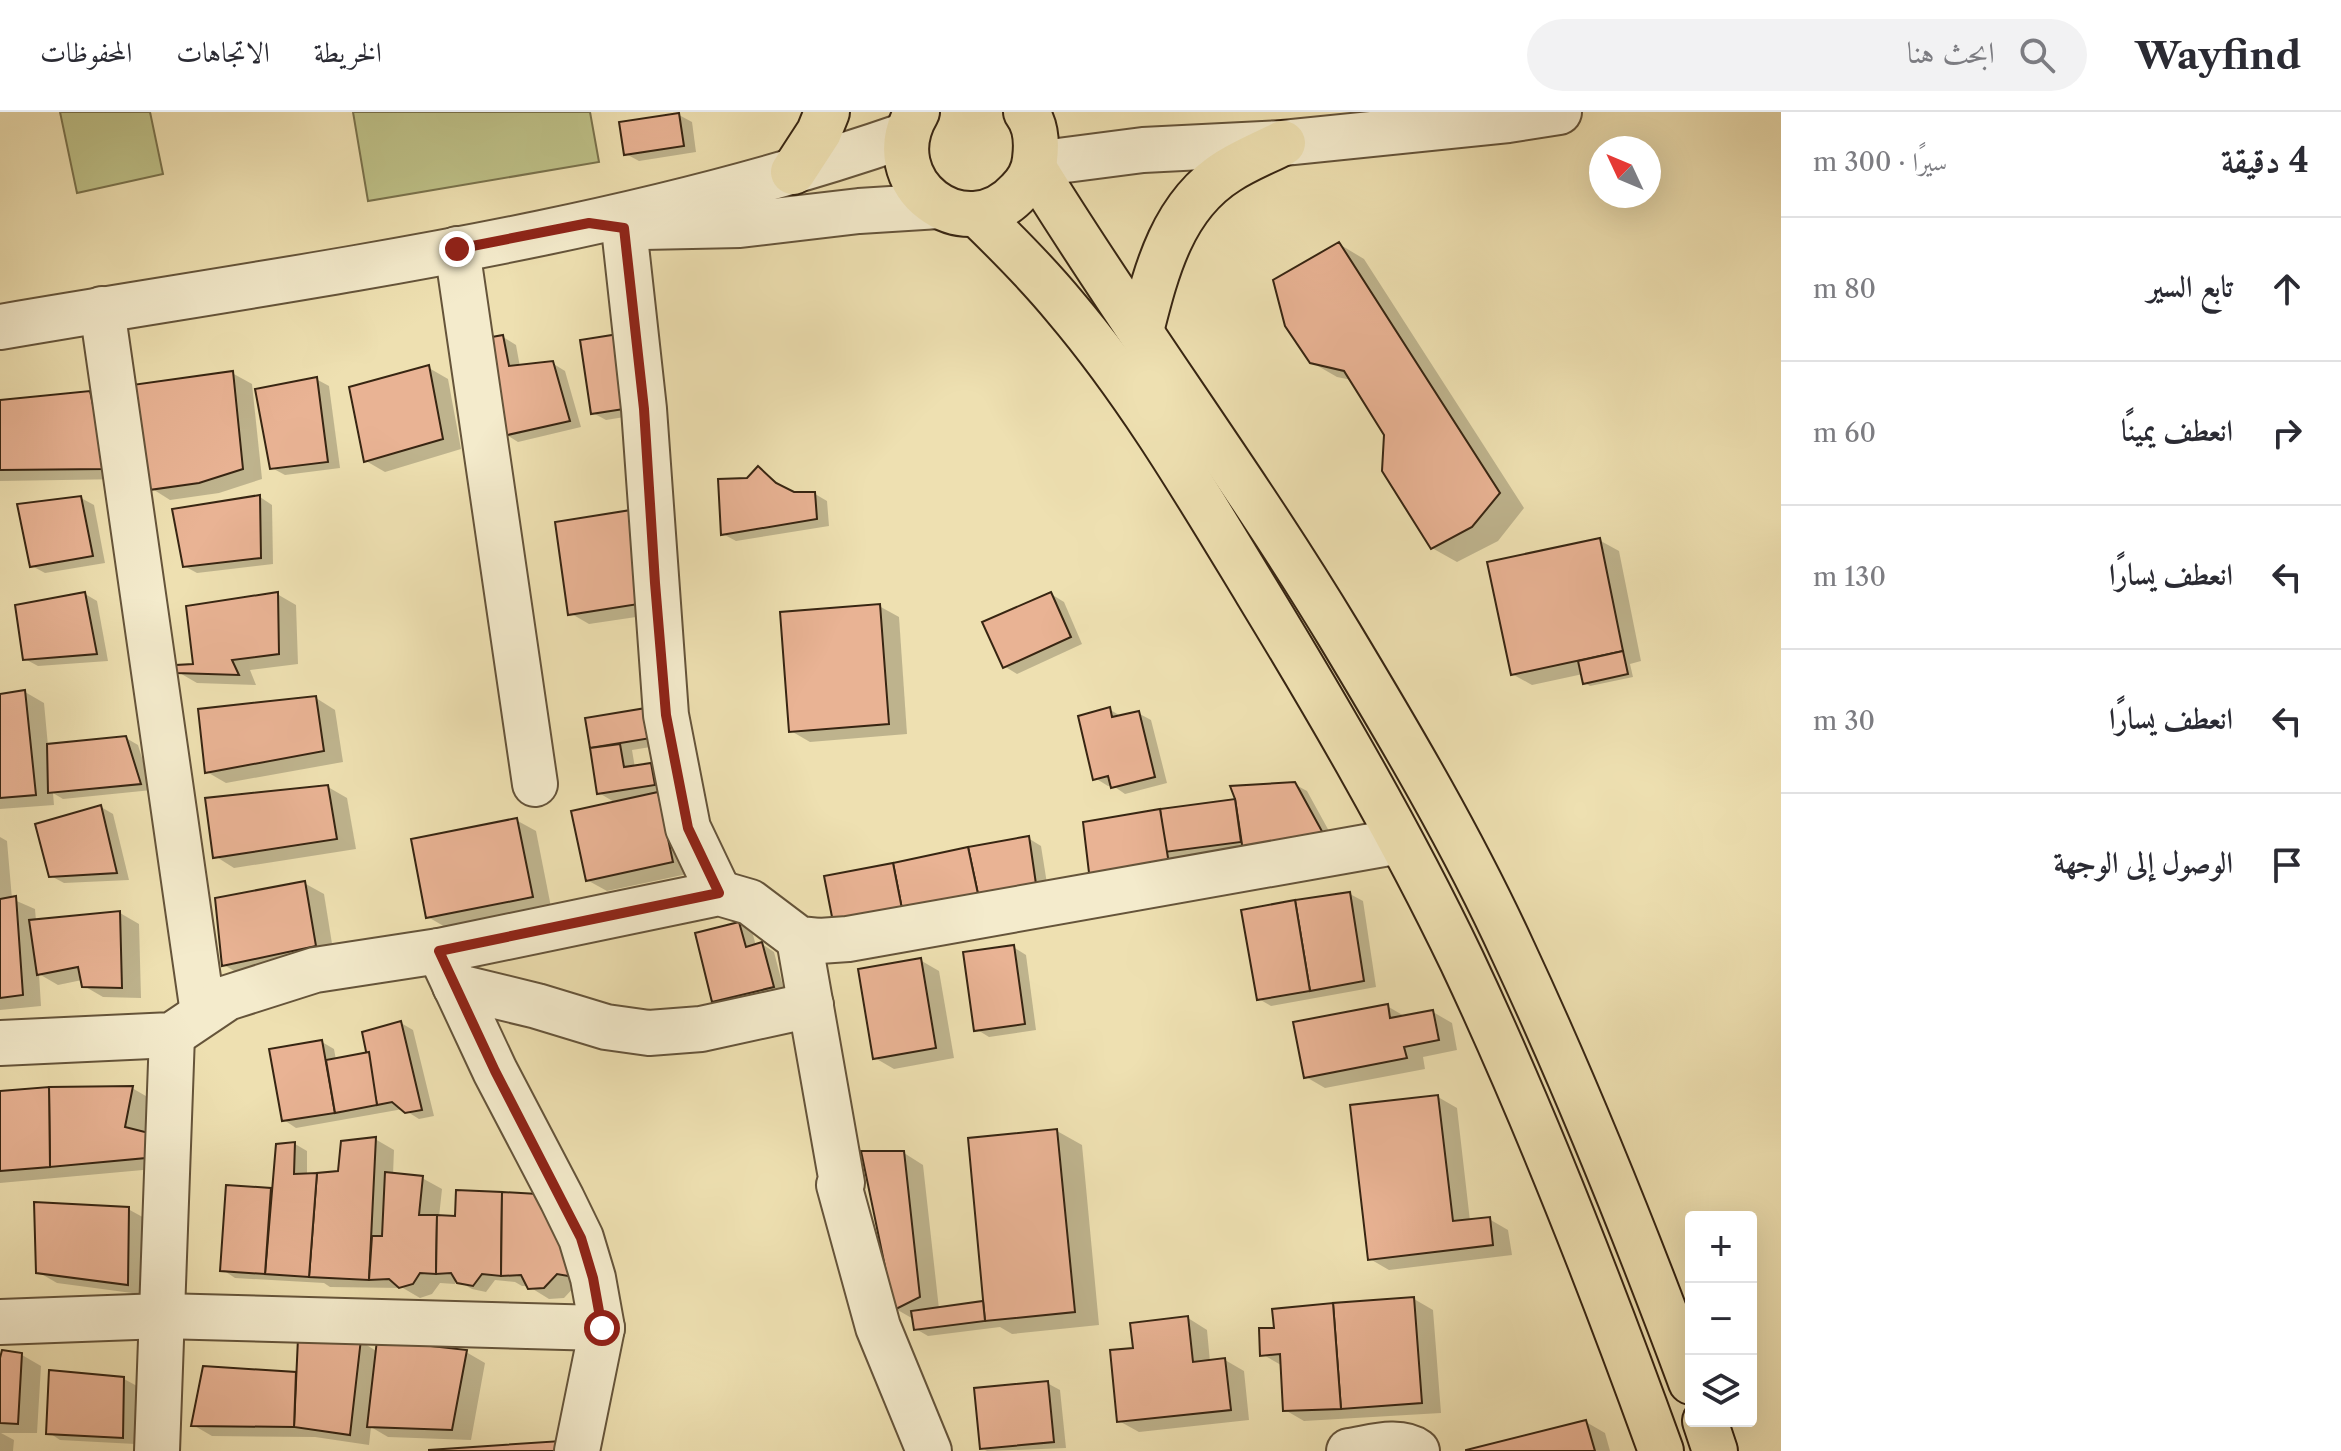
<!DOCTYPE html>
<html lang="ar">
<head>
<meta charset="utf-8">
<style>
	:root { --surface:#fff; --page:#f2f2f3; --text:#2b2b33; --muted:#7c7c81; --line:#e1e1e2 }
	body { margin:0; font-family:"Libre Caslon Text",Amiri,serif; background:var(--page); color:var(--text); direction:rtl }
	.controls { position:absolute; right:24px; bottom:24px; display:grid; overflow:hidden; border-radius:8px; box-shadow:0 8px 32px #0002 }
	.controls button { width:72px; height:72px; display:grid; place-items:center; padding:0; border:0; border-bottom:2px solid var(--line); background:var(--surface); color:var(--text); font:40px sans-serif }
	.compass { position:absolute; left:1589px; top:24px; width:72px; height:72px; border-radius:50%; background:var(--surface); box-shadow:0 8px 32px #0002; rotate:314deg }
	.stop { position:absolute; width:24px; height:24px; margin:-18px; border:6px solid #8f2418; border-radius:50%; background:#fff }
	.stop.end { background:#8f2418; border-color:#fff; box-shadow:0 2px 8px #0008 }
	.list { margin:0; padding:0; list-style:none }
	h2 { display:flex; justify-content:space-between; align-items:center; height:104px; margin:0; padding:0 32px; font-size:34px }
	h2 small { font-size:26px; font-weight:400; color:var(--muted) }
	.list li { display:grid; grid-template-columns:52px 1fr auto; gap:24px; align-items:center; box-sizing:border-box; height:144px; padding:0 32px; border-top:2px solid var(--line) }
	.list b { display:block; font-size:30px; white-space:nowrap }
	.list em { font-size:26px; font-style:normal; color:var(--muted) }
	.icon { flex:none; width:44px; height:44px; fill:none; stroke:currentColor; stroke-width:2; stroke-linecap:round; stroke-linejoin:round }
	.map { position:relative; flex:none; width:1781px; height:1339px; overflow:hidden; direction:ltr }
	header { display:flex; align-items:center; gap:48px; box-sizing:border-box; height:112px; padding:0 40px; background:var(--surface); border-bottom:2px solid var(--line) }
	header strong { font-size:38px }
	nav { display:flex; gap:44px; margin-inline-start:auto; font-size:28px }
	.search { width:560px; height:72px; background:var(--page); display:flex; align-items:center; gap:20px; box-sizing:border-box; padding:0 28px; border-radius:44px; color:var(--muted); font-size:30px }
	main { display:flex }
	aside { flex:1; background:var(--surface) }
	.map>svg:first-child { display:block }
	.green { fill:#bec188; stroke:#7a734d; stroke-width:2 }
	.shadow { fill:#0003 }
	.building { fill:#e9b394; stroke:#372512; stroke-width:2 }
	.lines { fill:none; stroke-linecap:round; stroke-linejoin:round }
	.minor-casing { stroke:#65543a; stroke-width:48 }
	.highway-casing { stroke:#372512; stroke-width:48 }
	.minor { stroke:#f4ebcc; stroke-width:44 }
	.highway { stroke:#eee0b1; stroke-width:44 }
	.route { stroke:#8f2418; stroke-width:10 }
</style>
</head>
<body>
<header>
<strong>Wayfind</strong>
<div class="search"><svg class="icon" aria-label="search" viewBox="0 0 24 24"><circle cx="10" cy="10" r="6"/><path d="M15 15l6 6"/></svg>ابحث هنا</div>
<nav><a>الخريطة</a><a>الاتجاهات</a><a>المحفوظات</a></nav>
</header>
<main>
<aside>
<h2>4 دقيقة<small>سيرًا · 300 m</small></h2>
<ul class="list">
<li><svg class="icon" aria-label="ahead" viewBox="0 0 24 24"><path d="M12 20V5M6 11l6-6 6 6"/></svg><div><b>تابع السير</b></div><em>80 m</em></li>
<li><svg class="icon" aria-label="right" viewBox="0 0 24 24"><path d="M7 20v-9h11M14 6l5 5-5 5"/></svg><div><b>انعطف يمينًا</b></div><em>60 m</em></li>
<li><svg class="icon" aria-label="left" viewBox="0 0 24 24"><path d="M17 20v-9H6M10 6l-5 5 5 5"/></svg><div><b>انعطف يسارًا</b></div><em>130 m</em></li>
<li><svg class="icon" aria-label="left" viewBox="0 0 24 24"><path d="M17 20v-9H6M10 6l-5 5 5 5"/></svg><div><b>انعطف يسارًا</b></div><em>30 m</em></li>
<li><svg class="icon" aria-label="arrive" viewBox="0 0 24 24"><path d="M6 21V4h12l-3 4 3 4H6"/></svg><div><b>الوصول إلى الوجهة</b></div></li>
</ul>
</aside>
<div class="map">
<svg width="1781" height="1339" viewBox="0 0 1781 1339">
	<rect width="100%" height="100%" fill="#eee0b1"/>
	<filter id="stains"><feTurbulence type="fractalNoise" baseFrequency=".0025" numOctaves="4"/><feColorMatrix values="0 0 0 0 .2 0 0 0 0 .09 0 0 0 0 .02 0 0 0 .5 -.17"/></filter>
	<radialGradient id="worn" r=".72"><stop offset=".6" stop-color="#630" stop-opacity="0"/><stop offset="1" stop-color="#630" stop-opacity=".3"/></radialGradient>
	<g class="green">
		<path d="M 60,0 L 150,0 L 163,62 L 77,81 Z"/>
		<path d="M 353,0 L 590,0 L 599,50 L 368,89 Z"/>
	</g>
	<g class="shadow">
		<path d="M 679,3 L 692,10 L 696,40 L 639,49 L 626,42 Z"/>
		<path d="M 1339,132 L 1364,147 L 1524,396 L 1498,429 L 1457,450 L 1432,436 L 1386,322 L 1352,268 L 1337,265 L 1311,250 Z"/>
		<path d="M 625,223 L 649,301 L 606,308 L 593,301 Z"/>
		<path d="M 503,225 L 516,233 L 520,255 L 552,251 L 565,259 L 581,315 L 518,330 L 505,322 Z"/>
		<path d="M 429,256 L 448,267 L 461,337 L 385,360 L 366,349 Z"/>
		<path d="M 232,261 L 252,272 L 262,367 L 219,381 L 170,388 L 151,376 Z"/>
		<path d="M 316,267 L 329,274 L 340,356 L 285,363 L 272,356 Z"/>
		<path d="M 89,281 L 109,292 L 125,367 L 0,369 L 0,290 Z"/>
		<path d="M 759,357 L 794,382 L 815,382 L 827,389 L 829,414 L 736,429 L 723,422 L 748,368 Z"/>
		<path d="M 260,385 L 272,393 L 273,452 L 197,461 L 184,454 Z"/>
		<path d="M 81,386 L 94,393 L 105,451 L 45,461 L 32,454 Z"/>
		<path d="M 557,411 L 663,501 L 589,512 L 570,501 Z"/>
		<path d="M 1599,428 L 1619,439 L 1641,549 L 1630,552 L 1633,565 L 1590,574 L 1585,571 L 1583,562 L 1532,573 L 1512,562 Z"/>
		<path d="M 85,482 L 97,489 L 108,549 L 38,554 L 25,547 Z"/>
		<path d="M 277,482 L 296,493 L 298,552 L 250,558 L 256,573 L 197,571 L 178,560 L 195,554 Z"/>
		<path d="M 1051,482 L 1064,490 L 1082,532 L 1017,562 L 1004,554 Z"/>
		<path d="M 879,494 L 899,505 L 907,622 L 810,630 L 791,619 Z"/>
		<path d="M 25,580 L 44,591 L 48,634 L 126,626 L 138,633 L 152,678 L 63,687 L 53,681 L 54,693 L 0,697 L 0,584 Z"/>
		<path d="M 316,586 L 335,598 L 343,650 L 226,671 L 207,660 Z"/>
		<path d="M 1109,597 L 1122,605 L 1138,601 L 1151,608 L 1167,671 L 1125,682 L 1112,673 L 1108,674 L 1095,666 Z"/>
		<path d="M 646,598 L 663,633 L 632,638 L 635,656 L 651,653 L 664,660 L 666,679 L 657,681 L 677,693 L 692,761 L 607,779 L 587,768 L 616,691 L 599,681 L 588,608 Z"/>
		<path d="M 1294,672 L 1307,679 L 1335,730 L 1179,746 L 1182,765 L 1085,712 L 1238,689 Z"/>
		<path d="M 328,675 L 347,686 L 356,737 L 234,756 L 215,744 Z"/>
		<path d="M 101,695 L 113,702 L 129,768 L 64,771 L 51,764 Z"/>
		<path d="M 516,708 L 536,719 L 551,795 L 447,816 L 428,805 Z"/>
		<path d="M 0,725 L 7,729 L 12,787 L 35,797 L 36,809 L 120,801 L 139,812 L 141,886 L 103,885 L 84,874 L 82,868 L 58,873 L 39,862 L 41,894 L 0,898 Z"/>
		<path d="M 1028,726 L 1041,734 L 1048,778 L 827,766 Z"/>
		<path d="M 304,771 L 324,782 L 334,844 L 243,864 L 224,853 Z"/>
		<path d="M 1350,782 L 1363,789 L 1376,875 L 1271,894 L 1259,887 Z"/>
		<path d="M 739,812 L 752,819 L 756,834 L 762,832 L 774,840 L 785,882 L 726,896 L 714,889 Z"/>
		<path d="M 1013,835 L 1026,843 L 1036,918 L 989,925 L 976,917 Z"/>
		<path d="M 920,848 L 939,859 L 954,946 L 894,957 L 875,946 Z"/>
		<path d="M 1387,894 L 1406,905 L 1433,900 L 1452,911 L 1457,938 L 1423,945 L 1425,957 L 1325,976 L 1306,965 Z"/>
		<path d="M 401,911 L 413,918 L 434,1004 L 419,1007 L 403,997 L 296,1016 L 284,1008 L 322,930 L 334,937 L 336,948 L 371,942 Z"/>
		<path d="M 132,976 L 151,987 L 145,1022 L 165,1056 L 0,1071 L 0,981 Z"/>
		<path d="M 1438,985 L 1457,996 L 1470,1109 L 1489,1107 L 1508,1118 L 1512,1143 L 1389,1158 L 1370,1147 Z"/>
		<path d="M 1057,1019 L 1082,1033 L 1099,1213 L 1012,1222 L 1000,1215 L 928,1224 L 916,1217 L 915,1208 L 896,1197 L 904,1041 L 923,1053 L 939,1197 L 982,1191 L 986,1193 Z"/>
		<path d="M 375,1027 L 394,1038 L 393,1063 L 422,1066 L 442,1077 L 439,1105 L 457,1106 L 502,1082 L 577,1172 L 564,1186 L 549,1187 L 528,1174 L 522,1174 L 515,1170 L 495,1168 L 486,1180 L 472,1177 L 458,1169 L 455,1164 L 455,1172 L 440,1171 L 432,1182 L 420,1186 L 403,1176 L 330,1175 L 324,1171 L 235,1166 L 223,1158 L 228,1075 L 273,1078 L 295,1032 L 307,1039 L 307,1063 L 340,1061 Z"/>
		<path d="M 128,1097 L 148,1108 L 147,1183 L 57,1171 L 38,1160 Z"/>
		<path d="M 1414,1187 L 1433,1198 L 1441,1301 L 1304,1309 L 1285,1298 L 1281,1253 L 1262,1242 L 1276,1218 Z"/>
		<path d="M 1188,1206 L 1207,1218 L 1210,1250 L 1225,1248 L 1244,1259 L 1249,1308 L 1139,1320 L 1119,1309 L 1135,1238 Z"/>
		<path d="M 360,1229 L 378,1240 L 466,1240 L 485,1251 L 471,1328 L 388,1325 L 371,1315 L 369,1333 L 315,1325 L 212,1324 L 193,1313 L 205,1256 L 298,1262 Z"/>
		<path d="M 22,1243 L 41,1254 L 37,1321 L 1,1321 L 14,1328 L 13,1339 L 0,1339 L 0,1252 Z"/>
		<path d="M 124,1267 L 137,1274 L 135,1332 L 60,1328 L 48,1320 Z"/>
		<path d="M 1047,1271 L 1060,1278 L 1066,1336 L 987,1339 L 982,1336 Z"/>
		<path d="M 1586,1310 L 1605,1321 L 1610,1339 L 1471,1339 Z"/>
	</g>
	<g class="building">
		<path d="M 679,1 L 684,34 L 624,43 L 619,10 Z"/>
		<path d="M 1339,130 L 1500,381 L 1472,415 L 1431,437 L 1382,359 L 1384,323 L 1344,259 L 1310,251 L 1285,214 L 1273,168 Z"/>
		<path d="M 625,221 L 637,295 L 591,302 L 580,228 Z"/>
		<path d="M 503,223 L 509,254 L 553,249 L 570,309 L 503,324 L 481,227 Z"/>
		<path d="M 429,253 L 443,327 L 364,350 L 349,275 Z"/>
		<path d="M 233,259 L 243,357 L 199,371 L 149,378 L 132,273 Z"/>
		<path d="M 317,265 L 328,350 L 270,357 L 255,277 Z"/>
		<path d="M 90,279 L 107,357 L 0,358 L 0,288 Z"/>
		<path d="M 758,354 L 776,371 L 794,380 L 815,380 L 817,407 L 721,423 L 718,367 L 747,366 Z"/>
		<path d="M 260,383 L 261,446 L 183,455 L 172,397 Z"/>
		<path d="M 81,384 L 93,444 L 30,455 L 17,392 Z"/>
		<path d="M 631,398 L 645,491 L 568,503 L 555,410 Z"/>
		<path d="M 1600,426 L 1623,539 L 1511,563 L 1487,450 Z"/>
		<path d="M 85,480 L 97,542 L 23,548 L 15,493 Z"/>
		<path d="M 278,480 L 279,542 L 232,548 L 239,563 L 176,561 L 176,553 L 193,552 L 186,494 Z"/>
		<path d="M 1051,480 L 1071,525 L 1003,556 L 982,510 Z"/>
		<path d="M 880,492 L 889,612 L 789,620 L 780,500 Z"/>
		<path d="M 1623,539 L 1628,562 L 1583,572 L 1578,549 Z"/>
		<path d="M 25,578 L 36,683 L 0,686 L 0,582 Z"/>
		<path d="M 316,584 L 324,639 L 205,661 L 198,597 Z"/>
		<path d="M 1110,595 L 1112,605 L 1139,599 L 1155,665 L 1111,676 L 1108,664 L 1093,668 L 1078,604 Z"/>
		<path d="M 646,596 L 651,626 L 590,636 L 585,606 Z"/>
		<path d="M 126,624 L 141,672 L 48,681 L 47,632 Z"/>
		<path d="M 620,632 L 624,655 L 651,651 L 655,673 L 597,682 L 590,636 Z"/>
		<path d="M 1295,670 L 1324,723 L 1243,739 L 1235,687 L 1230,674 Z"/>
		<path d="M 328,673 L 337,727 L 213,746 L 205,686 Z"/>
		<path d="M 658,680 L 673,750 L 586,769 L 571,699 Z"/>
		<path d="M 1235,687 L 1241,730 L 1165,740 L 1160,697 Z"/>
		<path d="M 101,693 L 117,761 L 49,765 L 35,712 Z"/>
		<path d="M 1160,697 L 1170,758 L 1090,769 L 1083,710 Z"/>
		<path d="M 517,706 L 533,785 L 426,806 L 411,727 Z"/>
		<path d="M 1029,724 L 1036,772 L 978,782 L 968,735 Z"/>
		<path d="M 968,735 L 978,782 L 902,797 L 893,751 Z"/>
		<path d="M 893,751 L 902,797 L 833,810 L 824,764 Z"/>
		<path d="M 305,769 L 316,834 L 222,854 L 215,786 Z"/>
		<path d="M 1350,780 L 1364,869 L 1310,879 L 1295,788 Z"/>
		<path d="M 16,784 L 23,883 L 0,886 L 0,787 Z"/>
		<path d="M 1295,788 L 1310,879 L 1257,888 L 1241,798 Z"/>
		<path d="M 120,799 L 122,876 L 82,875 L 78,855 L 37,863 L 29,808 Z"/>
		<path d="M 739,810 L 746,835 L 762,830 L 774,875 L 712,890 L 695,821 Z"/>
		<path d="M 1014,833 L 1025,912 L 974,919 L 963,840 Z"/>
		<path d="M 921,846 L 936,936 L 873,947 L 858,857 Z"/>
		<path d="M 1388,892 L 1390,906 L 1433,898 L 1439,928 L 1404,935 L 1407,946 L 1304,966 L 1293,910 Z"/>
		<path d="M 401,909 L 422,998 L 405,1001 L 392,990 L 377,993 L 362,920 Z"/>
		<path d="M 322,928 L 335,1001 L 282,1009 L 269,937 Z"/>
		<path d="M 369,940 L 377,993 L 335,1001 L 326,948 Z"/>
		<path d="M 133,974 L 125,1015 L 149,1021 L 146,1046 L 50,1055 L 49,975 Z"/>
		<path d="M 49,975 L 50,1055 L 0,1059 L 0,979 Z"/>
		<path d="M 1438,983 L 1453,1109 L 1490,1105 L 1493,1133 L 1368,1148 L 1350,993 Z"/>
		<path d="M 1057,1017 L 1075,1200 L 985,1209 L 968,1026 Z"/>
		<path d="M 376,1025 L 369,1168 L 309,1165 L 317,1061 L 338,1059 L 341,1029 Z"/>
		<path d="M 295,1030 L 294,1062 L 317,1061 L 309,1165 L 265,1162 L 276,1032 Z"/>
		<path d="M 861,1039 L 904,1039 L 920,1185 L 894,1198 Z"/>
		<path d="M 385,1060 L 423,1064 L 419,1103 L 437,1103 L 436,1162 L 420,1161 L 413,1172 L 399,1176 L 389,1167 L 369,1168 L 372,1124 L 382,1124 Z"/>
		<path d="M 226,1073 L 271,1076 L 265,1162 L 220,1159 Z"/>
		<path d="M 456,1078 L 502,1080 L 501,1164 L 482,1162 L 473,1174 L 457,1171 L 451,1161 L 436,1162 L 437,1103 L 455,1104 Z"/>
		<path d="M 502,1080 L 555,1083 L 574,1165 L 557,1162 L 544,1176 L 528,1177 L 521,1163 L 501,1164 Z"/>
		<path d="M 34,1090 L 129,1095 L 128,1173 L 36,1161 Z"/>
		<path d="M 1414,1185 L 1422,1291 L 1341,1297 L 1333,1191 Z"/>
		<path d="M 983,1189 L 985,1209 L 914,1218 L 911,1199 Z"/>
		<path d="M 1333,1191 L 1341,1297 L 1283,1299 L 1280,1242 L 1260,1244 L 1259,1216 L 1274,1216 L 1272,1197 Z"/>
		<path d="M 1188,1204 L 1193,1250 L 1225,1246 L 1231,1298 L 1117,1310 L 1110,1238 L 1133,1236 L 1130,1211 Z"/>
		<path d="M 298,1226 L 361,1227 L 350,1323 L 294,1315 Z"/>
		<path d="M 377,1228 L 467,1238 L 452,1318 L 367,1315 Z"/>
		<path d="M 2,1238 L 22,1241 L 18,1312 L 0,1311 L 0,1246 Z"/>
		<path d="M 203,1254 L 296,1260 L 294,1315 L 191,1314 Z"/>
		<path d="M 49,1258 L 124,1265 L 123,1326 L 46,1322 Z"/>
		<path d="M 1048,1269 L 1054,1330 L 980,1337 L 974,1276 Z"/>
		<path d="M 1586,1308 L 1595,1339 L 1466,1339 L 1466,1338 Z"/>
		<path d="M 561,1329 L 558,1339 L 429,1339 L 429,1338 Z"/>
	</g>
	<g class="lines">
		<g class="minor-casing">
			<g id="minor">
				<path d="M 1035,52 L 1143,38 L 1283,31 L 1508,8 L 1559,0"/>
				<path d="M 643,115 L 740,113 L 859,99 L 939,94"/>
				<path d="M 624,116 L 644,297 L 666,603 L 688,716 L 719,781"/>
				<path d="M 457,137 L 535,672"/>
				<path d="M 102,197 L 203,901"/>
				<path d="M 0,215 C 303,163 614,125 906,23"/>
				<path d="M 799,827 L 842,1071 L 839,1073 L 878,1215 L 929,1339"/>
				<path d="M 439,839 L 495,959 L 562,1087 L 581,1126 L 593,1166 L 602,1216 L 577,1339"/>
				<path d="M 455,874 L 537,894 L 606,915 L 649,921 L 701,917 L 811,893"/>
				<path d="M 0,931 L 172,923 L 227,886 L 315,858 L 439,839 L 719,781 L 750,790 L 799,827 L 819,829 L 848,827 L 1400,729"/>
				<path d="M 0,1210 L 162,1204 L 602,1216"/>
				<path d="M 157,1339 L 172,923"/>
				<path d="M 1349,1339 C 1370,1336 1399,1326 1417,1339"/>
			</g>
		</g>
		<g class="highway-casing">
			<g id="highway">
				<path d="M 917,0 C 875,71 965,139 1019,79 C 1027,71 1034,59 1035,47 C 1037,31 1036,13 1026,0"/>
				<path d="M 1034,56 C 1131,214 1243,363 1339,522 C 1401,625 1463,730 1513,839 C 1579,980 1637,1125 1691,1270"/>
				<path d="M 793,60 L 819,20 L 827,0"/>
				<path d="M 977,102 C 1008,132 1038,162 1065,195 C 1139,282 1198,383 1257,480 C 1330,600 1401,722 1462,849 C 1537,1008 1601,1173 1661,1339"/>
				<path d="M 1141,219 C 1156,160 1172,94 1228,59 C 1245,48 1265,40 1283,31"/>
				<path d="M 1705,1309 L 1715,1339"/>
			</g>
		</g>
		<use href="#minor" class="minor"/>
		<use href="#highway" class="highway"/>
	</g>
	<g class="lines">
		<path class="route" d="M 457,137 L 589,111 L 624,116 L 644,297 L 655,471 L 666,603 L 688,716 L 719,781 L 439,839 L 495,959 L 581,1126 L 593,1166 L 602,1216"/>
	</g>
	<rect width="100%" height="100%" filter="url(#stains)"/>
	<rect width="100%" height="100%" fill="url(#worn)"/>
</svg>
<div class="controls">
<button>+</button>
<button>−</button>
<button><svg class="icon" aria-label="layers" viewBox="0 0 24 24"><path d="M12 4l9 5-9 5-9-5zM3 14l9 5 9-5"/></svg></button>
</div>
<svg class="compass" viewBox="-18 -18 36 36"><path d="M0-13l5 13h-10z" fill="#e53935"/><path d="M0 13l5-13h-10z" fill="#7c7c81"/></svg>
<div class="stop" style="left:602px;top:1216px"></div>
<div class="stop end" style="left:457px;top:137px"></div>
</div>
</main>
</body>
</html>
